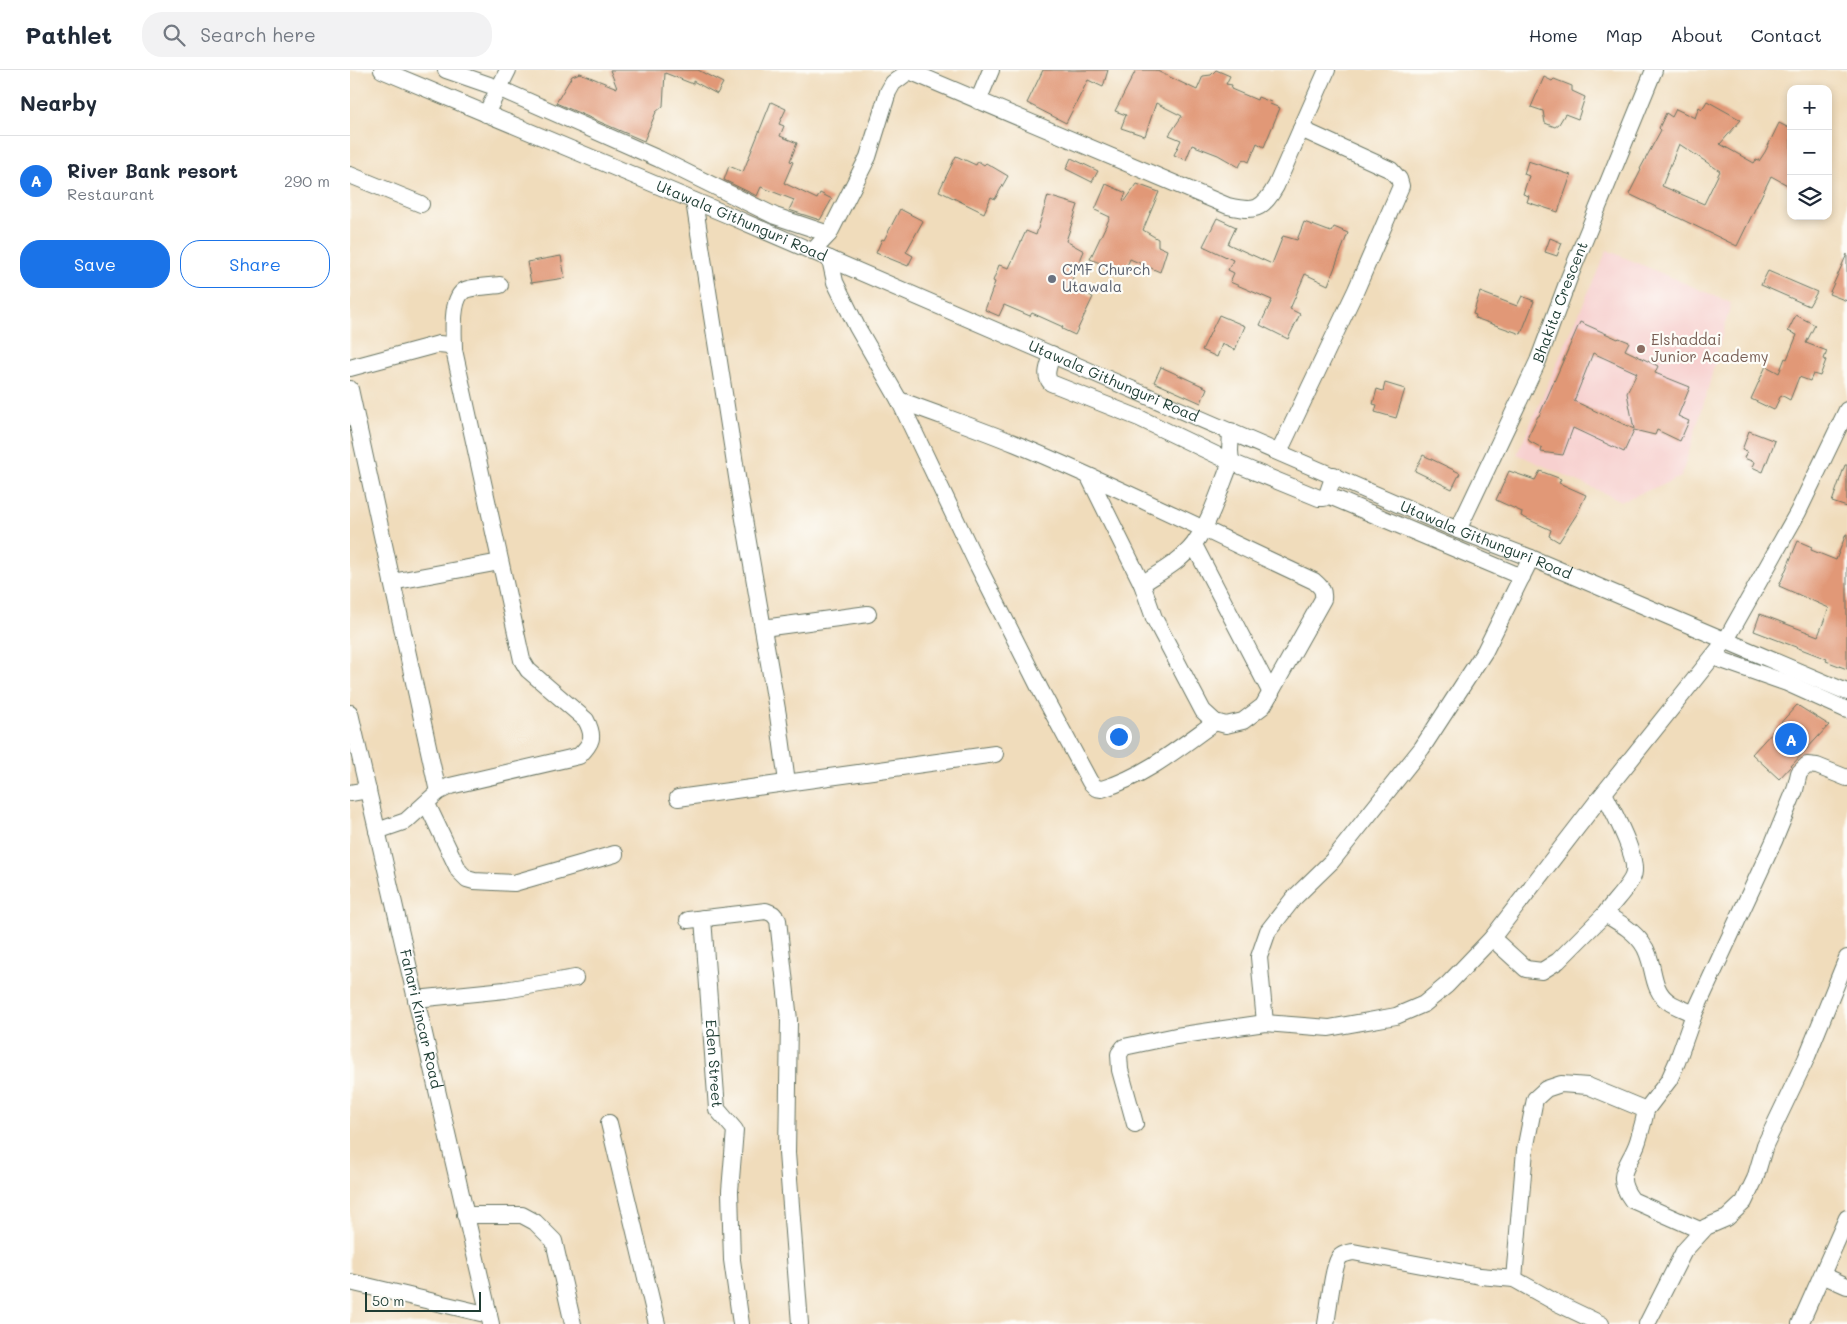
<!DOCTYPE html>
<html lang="en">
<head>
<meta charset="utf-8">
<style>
	:root { --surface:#fff; --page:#f2f2f3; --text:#1f2937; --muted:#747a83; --line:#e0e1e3; --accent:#1a73e8 }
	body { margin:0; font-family:Mali,sans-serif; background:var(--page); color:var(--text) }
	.controls { position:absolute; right:15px; top:15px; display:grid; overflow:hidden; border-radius:10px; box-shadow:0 2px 8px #0003 }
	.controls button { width:45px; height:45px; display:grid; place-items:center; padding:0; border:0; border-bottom:1px solid var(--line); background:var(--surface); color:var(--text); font:25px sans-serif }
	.scale { position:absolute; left:15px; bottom:12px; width:116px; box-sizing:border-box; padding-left:5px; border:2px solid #1f3d34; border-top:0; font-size:14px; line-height:18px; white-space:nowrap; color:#1f3d34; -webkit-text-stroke:4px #fdfcf7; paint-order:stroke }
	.you { position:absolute; left:768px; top:666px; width:18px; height:18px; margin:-12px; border:4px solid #fff; border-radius:50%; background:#1a73e8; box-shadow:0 0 0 8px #1a73e833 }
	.badge { display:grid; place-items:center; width:32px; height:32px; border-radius:50%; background:var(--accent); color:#fff; font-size:16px; font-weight:700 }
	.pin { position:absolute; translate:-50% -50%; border:2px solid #fff; box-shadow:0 1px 5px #0006 }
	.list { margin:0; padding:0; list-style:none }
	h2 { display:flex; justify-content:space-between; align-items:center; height:65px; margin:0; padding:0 20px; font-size:21px }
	h2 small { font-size:16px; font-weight:400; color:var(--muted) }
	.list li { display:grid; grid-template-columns:32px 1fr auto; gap:15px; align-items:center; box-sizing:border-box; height:90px; padding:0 20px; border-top:1px solid var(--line) }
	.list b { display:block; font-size:19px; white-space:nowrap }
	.list p { margin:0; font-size:16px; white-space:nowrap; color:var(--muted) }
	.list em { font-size:16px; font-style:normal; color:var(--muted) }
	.actions { display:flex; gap:10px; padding:15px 20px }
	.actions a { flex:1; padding:11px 0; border:1px solid var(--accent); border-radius:20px; text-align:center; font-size:18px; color:var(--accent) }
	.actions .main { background:var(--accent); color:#fff }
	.icon { flex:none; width:28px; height:28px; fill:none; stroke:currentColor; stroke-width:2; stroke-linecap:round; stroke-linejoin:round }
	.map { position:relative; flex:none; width:1497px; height:1254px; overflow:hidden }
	header { display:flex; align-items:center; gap:30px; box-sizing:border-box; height:70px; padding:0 25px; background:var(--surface); border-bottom:1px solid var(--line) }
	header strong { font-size:24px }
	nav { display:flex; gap:28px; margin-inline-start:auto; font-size:18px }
	.search { width:350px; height:45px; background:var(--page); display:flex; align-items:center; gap:12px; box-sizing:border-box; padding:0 18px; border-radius:20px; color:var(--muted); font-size:19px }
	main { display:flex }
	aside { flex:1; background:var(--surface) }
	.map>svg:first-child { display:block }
	.built { fill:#f7d0cf }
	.building { fill:#e19877; fill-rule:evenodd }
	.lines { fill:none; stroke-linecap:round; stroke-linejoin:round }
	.minor-casing { stroke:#687563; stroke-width:18 }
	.minor { stroke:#fff; stroke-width:16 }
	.worship-dot { fill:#6b7280; stroke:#fdfcf7; stroke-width:2 }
	.education-dot { fill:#8d6e63; stroke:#fdfcf7; stroke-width:2 }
	.labels { text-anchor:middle; stroke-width:4.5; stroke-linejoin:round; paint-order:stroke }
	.street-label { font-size:15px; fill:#1f3d34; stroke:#fdfcf7 }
	.worship-label { font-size:15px; fill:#5b616d; stroke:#fdfcf7; text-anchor:start }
	.education-label { font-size:15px; fill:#785e54; stroke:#fdfcf7; text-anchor:start }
</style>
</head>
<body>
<header>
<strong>Pathlet</strong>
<div class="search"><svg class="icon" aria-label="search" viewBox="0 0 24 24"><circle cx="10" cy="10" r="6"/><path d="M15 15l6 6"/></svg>Search here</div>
<nav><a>Home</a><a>Map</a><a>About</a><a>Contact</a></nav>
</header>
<main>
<aside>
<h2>Nearby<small></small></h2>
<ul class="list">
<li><span class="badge">A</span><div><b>River Bank resort</b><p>Restaurant</p></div><em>290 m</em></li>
</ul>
<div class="actions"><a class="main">Save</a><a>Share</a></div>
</aside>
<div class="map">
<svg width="1497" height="1254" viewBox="0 0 1497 1254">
	<rect width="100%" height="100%" fill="#fdfcf7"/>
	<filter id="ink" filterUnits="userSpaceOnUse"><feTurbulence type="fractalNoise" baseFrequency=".02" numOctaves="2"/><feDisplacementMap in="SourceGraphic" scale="10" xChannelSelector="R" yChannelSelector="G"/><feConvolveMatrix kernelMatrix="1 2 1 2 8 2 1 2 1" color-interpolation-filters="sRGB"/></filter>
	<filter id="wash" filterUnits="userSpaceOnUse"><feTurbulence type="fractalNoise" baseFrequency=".0096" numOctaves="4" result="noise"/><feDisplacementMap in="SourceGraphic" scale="20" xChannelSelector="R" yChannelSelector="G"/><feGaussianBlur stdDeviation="1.12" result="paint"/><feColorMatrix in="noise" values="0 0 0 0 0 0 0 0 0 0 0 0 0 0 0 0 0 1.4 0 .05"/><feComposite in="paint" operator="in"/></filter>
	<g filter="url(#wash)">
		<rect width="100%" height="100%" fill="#f0dcbb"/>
		<path class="built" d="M 1257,180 L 1381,233 L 1356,326 L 1331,407 L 1272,431 L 1167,384 Z"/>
		<g id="blocks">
			<g class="building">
				<path d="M 260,0 L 348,0 L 373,13 L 367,24 L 343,11 L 343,14 L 315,3 L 313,36 L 306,42 L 294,71 L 206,33 L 222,6 L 230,3 L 267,18 Z"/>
				<path d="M 693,0 L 758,0 L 753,17 L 738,10 L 716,53 L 677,33 Z"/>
				<path d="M 786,0 L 805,0 L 847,20 L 853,6 L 861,5 L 866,0 L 880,6 L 876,14 L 882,15 L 881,19 L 907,30 L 908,27 L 921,32 L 920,34 L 930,38 L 914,77 L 907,73 L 899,92 L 893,89 L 889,97 L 868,85 L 842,75 L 836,90 L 824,85 L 831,70 L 819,65 L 832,46 L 806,33 L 795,66 L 771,58 L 776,45 L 765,41 Z"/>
				<path d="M 1194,7 L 1202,11 L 1204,9 L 1222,16 L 1222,21 L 1235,27 L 1228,49 L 1215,44 L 1209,54 L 1205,57 L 1195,53 L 1193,41 L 1181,37 Z"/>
				<path d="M 1357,31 L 1391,50 L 1370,74 L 1404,93 L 1406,90 L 1409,91 L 1415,82 L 1429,53 L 1441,59 L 1441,117 L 1421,106 L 1387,176 L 1279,124 L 1291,100 L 1290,99 L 1311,60 L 1309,58 L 1316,43 L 1322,47 L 1326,39 L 1345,48 L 1349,37 L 1352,39 ZM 1329,74 L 1370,101 L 1354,134 L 1312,116 Z"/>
				<path d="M 421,32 L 436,39 L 429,54 L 434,56 L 430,66 L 447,73 L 440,91 L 443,92 L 434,113 L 467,129 L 470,123 L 482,129 L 470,150 L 439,140 L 444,130 L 411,117 L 407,126 L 374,110 L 379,96 L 393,102 Z"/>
				<path d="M 606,86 L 626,95 L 628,91 L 634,95 L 636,93 L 658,106 L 645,129 L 641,127 L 634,143 L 589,121 Z"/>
				<path d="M 721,88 L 748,101 L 742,112 L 716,99 Z"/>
				<path d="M 1178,91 L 1221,105 L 1208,142 L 1177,132 L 1179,126 L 1173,124 L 1179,106 L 1174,104 Z"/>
				<path d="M 756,114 L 776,123 L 773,130 L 775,131 L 787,114 L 809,122 L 793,160 L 808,169 L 808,176 L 817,180 L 810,202 L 780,189 L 774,203 L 740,189 L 760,147 L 745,140 Z"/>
				<path d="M 698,126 L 728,135 L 716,171 L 734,181 L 720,215 L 743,227 L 725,265 L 712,259 L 713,257 L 682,243 L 680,246 L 654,235 L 649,246 L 635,240 L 645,212 L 643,211 L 649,195 L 659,198 L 676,161 L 686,165 Z"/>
				<path d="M 550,139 L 573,151 L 556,182 L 563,186 L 558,196 L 526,183 L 532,169 L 534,170 Z"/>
				<path d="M 867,148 L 886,157 L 878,174 L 922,194 L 933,166 L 947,170 L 954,152 L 981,162 L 984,157 L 998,163 L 978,215 L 955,204 L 940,239 L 950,244 L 938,269 L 910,255 L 922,230 L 880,212 L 884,203 L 878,200 L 883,190 L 853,176 Z"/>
				<path d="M 1200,168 L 1212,173 L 1207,186 L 1195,182 Z"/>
				<path d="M 1497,184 L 1497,231 L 1479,224 Z"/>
				<path d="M 211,186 L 215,208 L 181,213 L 177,192 Z"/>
				<path d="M 1418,201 L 1467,222 L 1459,236 L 1411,215 Z"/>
				<path d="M 1130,222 L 1167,236 L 1172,226 L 1184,231 L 1171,264 L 1125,248 L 1126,245 L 1123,244 Z"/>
				<path d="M 869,245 L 895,256 L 885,280 L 872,274 L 867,287 L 852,280 Z"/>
				<path d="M 1446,245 L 1465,255 L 1456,273 L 1477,281 L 1474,289 L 1476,290 L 1470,306 L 1463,304 L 1460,311 L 1449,307 L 1440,330 L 1431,325 L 1424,340 L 1401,329 L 1416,296 L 1429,303 L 1435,288 L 1437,289 L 1447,265 L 1438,261 Z"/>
				<path d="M 1230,252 L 1268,269 L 1269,268 L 1279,272 L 1275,280 L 1308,296 L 1305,303 L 1340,317 L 1328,346 L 1339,351 L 1330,371 L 1307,360 L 1305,365 L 1284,360 L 1274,382 L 1223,358 L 1213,385 L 1191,382 L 1192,378 L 1179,371 L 1178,366 L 1188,346 L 1189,346 ZM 1243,283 L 1287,303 L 1277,323 L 1284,359 L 1224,331 Z"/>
				<path d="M 811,297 L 857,318 L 851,333 L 804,312 Z"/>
				<path d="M 1035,313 L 1055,319 L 1046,348 L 1025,342 L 1027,335 L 1023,334 L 1027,319 L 1033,321 Z"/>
				<path d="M 1399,361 L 1425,371 L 1413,402 L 1402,397 L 1404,392 L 1394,388 L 1397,381 L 1392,380 Z"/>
				<path d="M 1073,385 L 1110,403 L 1102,419 L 1065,401 Z"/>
				<path d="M 1495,395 L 1497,395 L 1497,437 L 1482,432 Z"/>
				<path d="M 1159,401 L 1185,410 L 1190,401 L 1211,409 L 1209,413 L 1236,425 L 1227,444 L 1209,472 L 1199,466 L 1201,460 L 1171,446 L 1172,442 L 1146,430 Z"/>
				<path d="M 1496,464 L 1497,464 L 1497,599 L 1476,591 L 1477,589 L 1404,561 L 1410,544 L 1468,566 L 1479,538 L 1429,516 L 1448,471 L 1462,477 L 1461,480 L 1486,490 Z"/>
				<path d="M 1447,635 L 1479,655 L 1429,709 L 1402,684 Z"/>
			</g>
		</g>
	</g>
	<g filter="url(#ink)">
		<use href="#blocks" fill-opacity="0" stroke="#687563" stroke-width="1"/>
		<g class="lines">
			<g class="minor-casing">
				<g id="minor">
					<path id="s1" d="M 32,0 L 378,145 L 1108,460 L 1181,488 L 1497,622"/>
					<path d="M 96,0 L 148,18 L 309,89 L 425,146 L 479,164"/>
					<path d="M 628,31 L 641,0"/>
					<path d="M 136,44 L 158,0"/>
					<path d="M 0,105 L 71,134"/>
					<path d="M 344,131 L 390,426 L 428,645 L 437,712"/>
					<path d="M 462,182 L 479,164 L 518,87 L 538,22 L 543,13 L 559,1 L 878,136 C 904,142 912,141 926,116 L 977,0"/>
					<path d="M 480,189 L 485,212 L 507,257 L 549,330 L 628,496 L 691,621 L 740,712 L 746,718 L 752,719 C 795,706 829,678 865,652"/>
					<path d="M 104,280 C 104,265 100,228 115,220 C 122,217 142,216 150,215"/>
					<path d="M 702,284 C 700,294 693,305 701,313 L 789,348 L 881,392 L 969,428 L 974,428 L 977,425 L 984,405"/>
					<path d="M 0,298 L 89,274 L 99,275 L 104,280 L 172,590 L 178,600 L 236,650 C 245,667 242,673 229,686 L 100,716 L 88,722 L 56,751 L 27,761"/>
					<path d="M 0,319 L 88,722"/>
					<path d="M 549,330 C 588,345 628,358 666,374 C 767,416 865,465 964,511 C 971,517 974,520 973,529 L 913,636 L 893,651 L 876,655 L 865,652 L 853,641 L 804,548 L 792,514 L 739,407"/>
					<path d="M 929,382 L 1006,220 L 1051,116 L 1049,109 L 1041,100 L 951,59"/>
					<path d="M 977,425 L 1172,507"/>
					<path id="s2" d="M 1108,460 L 1188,291 L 1219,208 L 1304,0"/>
					<path d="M 844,475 L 921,623"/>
					<path d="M 42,512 L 150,492"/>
					<path d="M 792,514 C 810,502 831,491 844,474 C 861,450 870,419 881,392 L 880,381 L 881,361"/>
					<path d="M 413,558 L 518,544"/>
					<path d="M 1363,587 L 1437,613 L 1497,640"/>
					<path id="s3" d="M 0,643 L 141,1254"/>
					<path d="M 0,723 L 18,720"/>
					<path d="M 1254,723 C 1262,740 1290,789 1283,806 C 1279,817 1262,833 1255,844"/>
					<path d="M 328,728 L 645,684"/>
					<path d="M 77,734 L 109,801 L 117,809 L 124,811 L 164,813 L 265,784"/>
					<path id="s4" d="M 353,848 L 367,1039 L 385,1060 L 380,1121 L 382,1190 L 391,1254"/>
					<path d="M 338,850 L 416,841 L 423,844 L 428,850 L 439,950 L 437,1083 L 450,1254"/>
					<path d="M 1142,868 L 1176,899 L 1192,901 L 1208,891 L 1255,844 C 1268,852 1283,860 1292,873 C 1306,891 1299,919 1319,932 C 1326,937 1336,940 1344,944"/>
					<path d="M 66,929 L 155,920 L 225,908"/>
					<path d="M 915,953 L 909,887 L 918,861 L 943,829 L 982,791 L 1072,678 L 1135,581 L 1181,488"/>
					<path d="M 1296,1040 L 1319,1010 L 1327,992 L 1344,944 L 1424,771 L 1445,720 L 1449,703 L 1457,695 L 1467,696 L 1497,708"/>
					<path d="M 259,1053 L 307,1254"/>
					<path d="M 785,1054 L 770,1000 L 769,984 L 774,977 L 826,966 L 915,953 L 979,958 L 1018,951 L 1046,946 L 1074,934 L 1097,915 L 1142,868 L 1249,729 L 1376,570 L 1448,442 L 1497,340"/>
					<path d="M 115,1145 L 172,1145 L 185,1152 L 204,1171 L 223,1254"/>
					<path d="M 1472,1205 L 1497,1216"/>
					<path d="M 1164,1209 L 1175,1080 L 1185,1029 L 1196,1019 L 1211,1014 L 1238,1016 L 1296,1040 C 1294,1051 1291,1061 1288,1071 C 1280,1096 1262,1104 1282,1130 L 1352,1161"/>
					<path d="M 0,1212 L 139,1245"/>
					<path d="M 976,1254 C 979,1238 982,1200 989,1188 C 992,1184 998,1183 1003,1182 L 1130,1206 L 1164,1209 L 1205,1232 L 1251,1254"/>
					<path d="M 1297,1254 L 1334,1181 L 1356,1157 L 1377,1148 L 1394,1132 L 1405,1109 L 1415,1075 L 1456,989 L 1497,888"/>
					<path d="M 1450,1254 L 1497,1148"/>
				</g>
			</g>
			<use href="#minor" class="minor"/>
		</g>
	</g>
	<circle class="worship-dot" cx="702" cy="209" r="5"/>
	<circle class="education-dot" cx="1291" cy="279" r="5"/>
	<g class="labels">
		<g class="street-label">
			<text dy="5" stroke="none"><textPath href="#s1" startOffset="390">Utawala Githunguri Road</textPath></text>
			<text dy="5" stroke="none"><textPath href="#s2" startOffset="250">Bhakita Crescent</textPath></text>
			<text dy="5" stroke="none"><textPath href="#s1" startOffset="795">Utawala Githunguri Road</textPath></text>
			<text dy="5" stroke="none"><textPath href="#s1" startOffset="1200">Utawala Githunguri Road</textPath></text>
			<text dy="5" stroke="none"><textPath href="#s3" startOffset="314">Fahari Kincar Road</textPath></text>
			<text dy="5" stroke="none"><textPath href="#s4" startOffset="146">Eden Street</textPath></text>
		</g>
		<g class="worship-label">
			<text x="712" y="205">CMF Church<tspan x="712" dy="17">Utawala</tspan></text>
		</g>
		<g class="education-label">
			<text x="1301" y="275">Elshaddai<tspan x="1301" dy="17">Junior Academy</tspan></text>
		</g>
	</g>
</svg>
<div class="controls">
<button>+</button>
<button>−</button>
<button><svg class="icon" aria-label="layers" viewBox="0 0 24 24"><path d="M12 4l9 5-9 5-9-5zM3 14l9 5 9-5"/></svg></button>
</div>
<div class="scale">50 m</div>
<div class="you"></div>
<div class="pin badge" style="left:1441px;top:669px">A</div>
</div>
</main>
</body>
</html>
